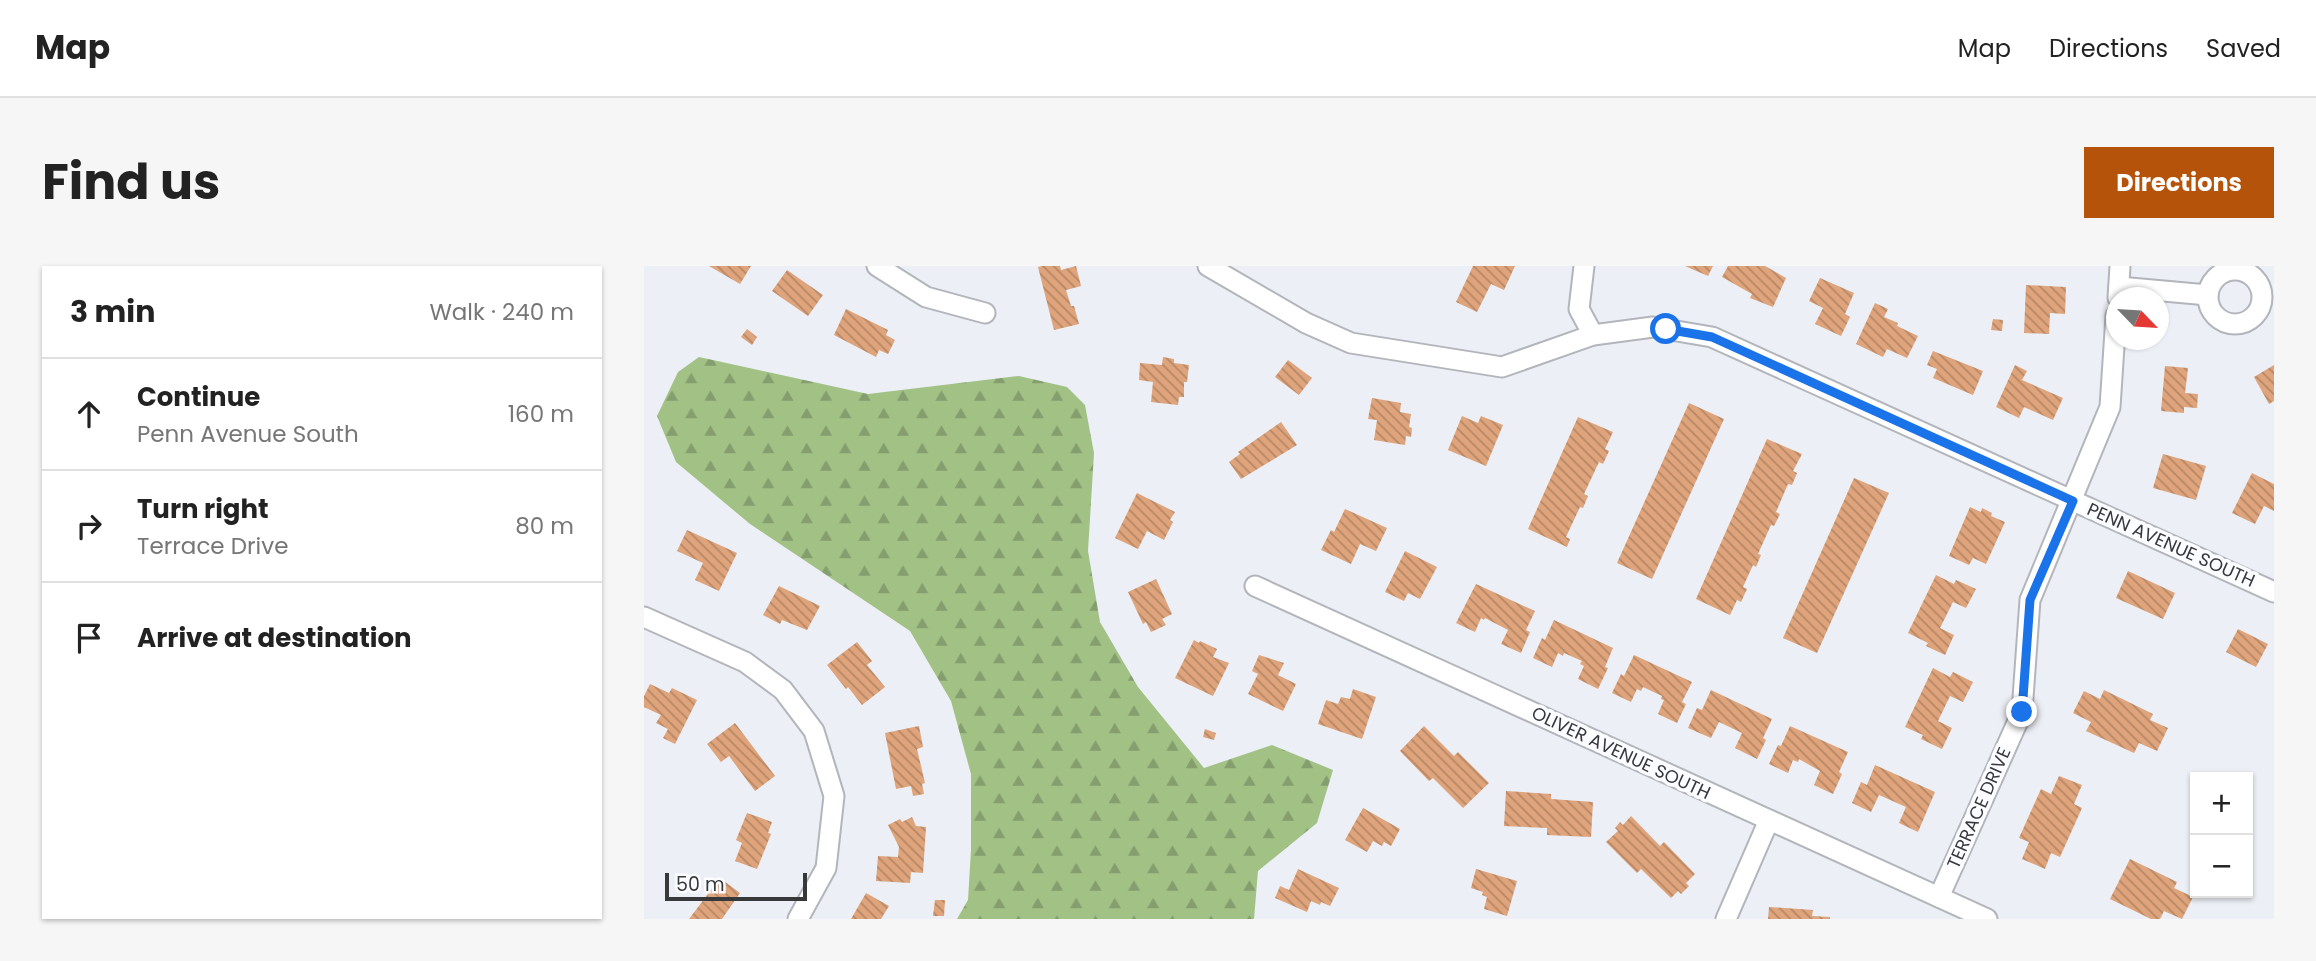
<!DOCTYPE html>
<html lang="en">
<head>
<meta charset="utf-8">
<style>
	:root { --surface:#fff; --page:#f6f6f6; --text:#222; --muted:#767676; --line:#e0e0e0; --accent:#b45309 }
	body { margin:0; font-family:Poppins,sans-serif; background:var(--page); color:var(--text) }
	.controls { position:absolute; right:21px; bottom:21px; display:grid; overflow:hidden; border-radius:0px; box-shadow:0 2px 5px #0004 }
	.controls button { width:63px; height:63px; display:grid; place-items:center; padding:0; border:0; border-bottom:2px solid var(--line); background:var(--surface); color:var(--text); font:35px sans-serif }
	.compass { position:absolute; left:1462px; top:21px; width:63px; height:63px; border-radius:50%; background:var(--surface); box-shadow:0 2px 5px #0004; rotate:115deg }
	.scale { position:absolute; left:21px; bottom:18px; width:142px; box-sizing:border-box; padding-left:7px; border:4px solid #37383a; border-top:0; font-size:19px; line-height:24px; white-space:nowrap; color:#37383a; -webkit-text-stroke:5px #fbfcff; paint-order:stroke }
	.stop { position:absolute; width:21px; height:21px; margin:-16px; border:5px solid #1a73e8; border-radius:50%; background:#fff }
	.stop.end { background:#1a73e8; border-color:#fff; box-shadow:0 2px 7px #0008 }
	.list { margin:0; padding:0; list-style:none }
	h2 { display:flex; justify-content:space-between; align-items:center; height:91px; margin:0; padding:0 28px; font-size:30px }
	h2 small { font-size:23px; font-weight:400; color:var(--muted) }
	.list li { display:grid; grid-template-columns:46px 1fr auto; gap:21px; align-items:center; box-sizing:border-box; height:112px; padding:0 28px; border-top:2px solid var(--line) }
	.list b { display:block; font-size:26px; white-space:nowrap }
	.list p { margin:0; font-size:23px; white-space:nowrap; color:var(--muted) }
	.list em { font-size:23px; font-style:normal; color:var(--muted) }
	.icon { flex:none; width:38px; height:38px; fill:none; stroke:currentColor; stroke-width:2; stroke-linecap:round; stroke-linejoin:round }
	.map { position:relative; flex:none; width:1630px; height:653px; overflow:hidden; border-radius:0px }
	header { display:flex; align-items:center; gap:42px; box-sizing:border-box; height:98px; padding:0 35px; background:var(--surface); border-bottom:2px solid var(--line) }
	header strong { font-size:33px }
	nav { display:flex; gap:38px; margin-inline-start:auto; font-size:24px }
	.intro { display:flex; align-items:center; justify-content:space-between; box-sizing:border-box; height:168px; padding:0 42px }
	h1 { margin:0; font-size:49px }
	.button { padding:18px 32px; border-radius:0px; background:var(--accent); color:#fff; font-size:24px; font-weight:700 }
	main { display:flex; gap:42px; padding:0 42px }
	aside { flex:1; background:var(--surface); border-radius:0px; box-shadow:0 2px 5px #0004 }
	.map>svg:first-child { display:block }
	.forest { fill:url(#forest-firs) }
	.building { fill:url(#building-back-hatch) }
	.lines { fill:none; stroke-linecap:round; stroke-linejoin:round }
	.minor-casing { stroke:#b2b5bb; stroke-width:23 }
	.minor { stroke:#fff; stroke-width:19 }
	.route { stroke:#1a73e8; stroke-width:9 }
	.labels { text-anchor:middle; stroke-width:7; stroke-linejoin:round; paint-order:stroke }
	.street-label { font-size:18px; fill:#37383a; stroke:#fbfcff }
</style>
</head>
<body>
<header>
<strong>Map</strong>
<nav><a>Map</a><a>Directions</a><a>Saved</a></nav>
</header>
<div class="intro"><h1>Find us</h1><a class="button">Directions</a></div>
<main>
<aside>
<h2>3 min<small>Walk · 240 m</small></h2>
<ul class="list">
<li><svg class="icon" aria-label="ahead" viewBox="0 0 24 24"><path d="M12 20V5M6 11l6-6 6 6"/></svg><div><b>Continue</b><p>Penn Avenue South</p></div><em>160 m</em></li>
<li><svg class="icon" aria-label="right" viewBox="0 0 24 24"><path d="M7 20v-9h11M14 6l5 5-5 5"/></svg><div><b>Turn right</b><p>Terrace Drive</p></div><em>80 m</em></li>
<li><svg class="icon" aria-label="arrive" viewBox="0 0 24 24"><path d="M6 21V4h12l-3 4 3 4H6"/></svg><div><b>Arrive at destination</b></div></li>
</ul>
</aside>
<div class="map">
<svg width="1630" height="653" viewBox="0 0 1630 653">
	<defs>
		<pattern id="forest-firs" width="22" height="20" patternUnits="userSpaceOnUse" patternTransform="scale(1.75)"><rect width="22" height="20" fill="#a1c185"/><path d="M5 1l3.5 6h-7zM16 11l3.5 6h-7z" fill="#849e6e"/></pattern>
		<pattern id="building-back-hatch" width="6" height="6" patternUnits="userSpaceOnUse" patternTransform="scale(1.75)"><rect width="6" height="6" fill="#dfa47b"/><path d="M-1 5l2 2M0 0l6 6M5-1l2 2" fill="none" stroke="#b68766"/></pattern>
	</defs>
	<rect width="100%" height="100%" fill="#eceff5"/>
	<path class="forest" d="M 55,91 L 224,128 L 375,110 L 423,121 L 441,139 L 450,187 L 444,285 L 456,356 L 494,421 L 560,502 L 628,479 L 689,504 L 673,557 L 614,605 L 610,653 L 313,653 L 324,634 L 327,584 L 327,508 L 307,435 L 266,365 L 106,258 L 32,196 L 13,150 L 34,106 Z"/>
	<g class="building">
		<path d="M 65,0 L 107,0 L 96,18 Z"/>
		<path d="M 398,0 L 416,0 L 417,4 L 432,0 L 437,20 L 422,24 L 427,40 L 430,40 L 435,58 L 410,64 L 394,1 Z"/>
		<path d="M 829,0 L 871,0 L 860,24 L 847,18 L 833,46 L 812,36 Z"/>
		<path d="M 1041,0 L 1069,0 L 1064,10 Z"/>
		<path d="M 1084,0 L 1121,0 L 1142,12 L 1129,41 L 1106,32 L 1108,28 L 1078,11 Z"/>
		<path d="M 143,4 L 179,29 L 164,50 L 128,25 Z"/>
		<path d="M 1176,12 L 1210,27 L 1201,48 L 1206,51 L 1197,70 L 1171,58 L 1179,42 L 1165,35 Z"/>
		<path d="M 1382,19 L 1422,21 L 1421,48 L 1406,47 L 1405,68 L 1380,67 Z"/>
		<path d="M 1231,37 L 1244,43 L 1240,51 L 1254,57 L 1253,60 L 1274,70 L 1263,92 L 1243,83 L 1239,91 L 1212,78 Z"/>
		<path d="M 202,43 L 244,64 L 242,69 L 251,74 L 244,88 L 235,84 L 232,91 L 190,69 Z"/>
		<path d="M 1349,53 L 1359,54 L 1358,65 L 1347,64 Z"/>
		<path d="M 103,63 L 113,71 L 108,79 L 97,71 Z"/>
		<path d="M 1289,85 L 1339,105 L 1329,129 L 1289,112 L 1293,103 L 1283,99 Z"/>
		<path d="M 519,91 L 530,93 L 530,97 L 545,99 L 543,116 L 540,116 L 540,131 L 535,131 L 534,139 L 507,136 L 509,116 L 495,114 L 496,97 L 518,99 Z"/>
		<path d="M 644,94 L 668,112 L 655,129 L 631,111 Z"/>
		<path d="M 1371,99 L 1383,105 L 1378,114 L 1419,132 L 1409,154 L 1380,141 L 1375,152 L 1352,141 Z"/>
		<path d="M 1630,99 L 1630,135 L 1625,138 L 1610,111 Z"/>
		<path d="M 1521,100 L 1544,102 L 1541,127 L 1554,128 L 1553,142 L 1540,141 L 1540,147 L 1517,145 Z"/>
		<path d="M 728,132 L 757,137 L 756,146 L 767,148 L 765,161 L 768,162 L 767,171 L 762,170 L 761,179 L 730,174 L 733,154 L 724,153 Z"/>
		<path d="M 1045,137 L 1080,153 L 1008,313 L 973,297 Z"/>
		<path d="M 818,150 L 834,157 L 837,150 L 859,159 L 842,200 L 804,184 Z"/>
		<path d="M 934,151 L 969,166 L 961,183 L 965,185 L 959,198 L 955,196 L 940,228 L 944,230 L 939,242 L 936,241 L 922,271 L 926,273 L 923,281 L 884,263 Z"/>
		<path d="M 637,156 L 653,179 L 597,213 L 585,196 L 596,188 L 594,186 Z"/>
		<path d="M 1123,173 L 1158,188 L 1149,205 L 1153,207 L 1148,219 L 1144,218 L 1132,246 L 1136,248 L 1130,260 L 1127,259 L 1114,288 L 1117,289 L 1112,301 L 1109,299 L 1099,321 L 1103,323 L 1097,336 L 1093,334 L 1086,349 L 1052,333 Z"/>
		<path d="M 1519,188 L 1562,200 L 1552,234 L 1509,222 Z"/>
		<path d="M 1608,207 L 1630,218 L 1630,245 L 1620,240 L 1611,258 L 1588,247 Z"/>
		<path d="M 1210,212 L 1245,227 L 1173,387 L 1139,372 Z"/>
		<path d="M 493,227 L 531,246 L 526,254 L 529,256 L 520,274 L 503,265 L 494,283 L 471,272 Z"/>
		<path d="M 1326,241 L 1337,246 L 1338,242 L 1348,247 L 1347,250 L 1361,256 L 1342,298 L 1329,292 L 1325,299 L 1305,290 Z"/>
		<path d="M 701,243 L 743,262 L 732,285 L 716,278 L 707,298 L 677,284 L 687,264 L 690,266 Z"/>
		<path d="M 43,264 L 93,287 L 75,325 L 51,314 L 59,297 L 33,285 Z"/>
		<path d="M 761,285 L 793,301 L 776,333 L 764,327 L 760,335 L 741,326 Z"/>
		<path d="M 1484,305 L 1531,327 L 1519,353 L 1472,332 Z"/>
		<path d="M 1292,309 L 1310,318 L 1312,314 L 1332,323 L 1322,342 L 1309,336 L 1296,362 L 1310,369 L 1301,389 L 1282,380 L 1284,377 L 1264,367 Z"/>
		<path d="M 512,313 L 528,348 L 518,353 L 522,359 L 507,366 L 502,356 L 499,358 L 484,326 Z"/>
		<path d="M 832,318 L 891,345 L 882,364 L 886,366 L 877,387 L 857,378 L 864,364 L 841,352 L 840,354 L 837,352 L 831,366 L 812,357 Z"/>
		<path d="M 135,320 L 176,340 L 163,364 L 138,354 L 136,358 L 119,349 Z"/>
		<path d="M 910,354 L 969,382 L 961,401 L 964,402 L 954,423 L 934,413 L 940,400 L 936,398 L 938,395 L 920,387 L 919,390 L 914,387 L 908,401 L 889,392 L 898,372 L 901,374 Z"/>
		<path d="M 1594,363 L 1624,378 L 1612,401 L 1582,386 Z"/>
		<path d="M 550,374 L 555,377 L 556,375 L 573,383 L 569,391 L 585,397 L 569,430 L 531,412 Z"/>
		<path d="M 213,376 L 228,395 L 223,399 L 241,421 L 218,439 L 204,421 L 202,423 L 183,399 Z"/>
		<path d="M 615,389 L 640,397 L 634,409 L 652,418 L 639,445 L 604,428 L 614,408 L 608,405 Z"/>
		<path d="M 990,389 L 1048,416 L 1038,436 L 1042,438 L 1033,457 L 1014,448 L 1020,434 L 1017,433 L 1018,430 L 999,421 L 997,425 L 993,423 L 987,436 L 968,427 L 977,408 L 980,410 Z"/>
		<path d="M 1289,402 L 1306,411 L 1309,406 L 1329,416 L 1319,436 L 1306,430 L 1294,455 L 1308,462 L 1298,483 L 1277,473 L 1279,469 L 1261,461 Z"/>
		<path d="M 6,418 L 25,427 L 28,422 L 53,434 L 31,478 L 19,472 L 24,463 L 12,457 L 17,449 L 0,441 L 0,430 Z"/>
		<path d="M 709,423 L 732,431 L 718,473 L 674,458 L 682,434 L 694,438 L 697,431 L 706,433 Z"/>
		<path d="M 1067,424 L 1128,453 L 1119,472 L 1122,474 L 1113,493 L 1091,482 L 1098,467 L 1075,456 L 1067,472 L 1044,462 L 1053,442 L 1058,444 Z"/>
		<path d="M 1460,424 L 1509,448 L 1506,454 L 1524,462 L 1513,485 L 1495,477 L 1490,487 L 1442,465 L 1447,456 L 1429,447 L 1440,425 L 1456,433 Z"/>
		<path d="M 91,457 L 131,510 L 111,525 L 85,490 L 77,496 L 63,478 Z"/>
		<path d="M 275,460 L 279,481 L 273,483 L 281,517 L 278,518 L 280,528 L 269,530 L 267,520 L 252,523 L 241,467 Z"/>
		<path d="M 780,460 L 810,490 L 814,486 L 845,517 L 819,542 L 789,512 L 785,515 L 756,485 Z"/>
		<path d="M 1146,460 L 1204,486 L 1195,506 L 1198,508 L 1189,528 L 1170,519 L 1176,505 L 1155,493 L 1154,496 L 1149,494 L 1144,507 L 1125,498 L 1134,479 L 1137,480 Z"/>
		<path d="M 561,463 L 572,467 L 570,474 L 559,471 Z"/>
		<path d="M 1231,499 L 1291,526 L 1274,566 L 1255,557 L 1262,541 L 1235,529 L 1227,546 L 1208,537 L 1217,516 L 1223,519 Z"/>
		<path d="M 1415,510 L 1438,519 L 1430,538 L 1438,542 L 1416,591 L 1407,587 L 1401,603 L 1378,593 L 1385,576 L 1375,572 L 1397,523 L 1407,528 Z"/>
		<path d="M 862,525 L 907,528 L 907,533 L 949,536 L 947,571 L 903,569 L 903,562 L 860,560 Z"/>
		<path d="M 719,542 L 756,563 L 747,580 L 740,576 L 738,580 L 729,575 L 723,586 L 701,574 Z"/>
		<path d="M 103,547 L 128,556 L 124,567 L 127,568 L 113,603 L 91,595 L 98,577 L 92,574 Z"/>
		<path d="M 987,550 L 1016,580 L 1020,576 L 1051,608 L 1042,617 L 1045,620 L 1037,628 L 1034,625 L 1027,632 L 997,603 L 993,607 L 962,576 L 974,565 L 971,562 L 976,556 L 979,559 Z"/>
		<path d="M 268,551 L 272,560 L 282,561 L 279,607 L 267,606 L 266,617 L 232,615 L 234,590 L 254,591 L 255,581 L 244,559 L 256,553 L 258,556 Z"/>
		<path d="M 1486,593 L 1533,616 L 1530,622 L 1549,631 L 1538,653 L 1520,645 L 1516,653 L 1507,653 L 1466,633 Z"/>
		<path d="M 654,603 L 695,622 L 686,640 L 677,636 L 676,639 L 667,635 L 663,646 L 631,632 L 636,620 L 645,624 Z"/>
		<path d="M 832,603 L 873,615 L 863,650 L 840,643 L 843,631 L 838,629 L 839,626 L 827,622 Z"/>
		<path d="M 76,612 L 96,627 L 78,653 L 45,653 Z"/>
		<path d="M 222,627 L 245,640 L 237,653 L 207,653 Z"/>
		<path d="M 291,634 L 301,634 L 300,650 L 289,650 Z"/>
		<path d="M 1125,641 L 1169,644 L 1168,650 L 1186,651 L 1186,653 L 1124,653 Z"/>
	</g>
	<g class="lines">
		<g class="minor-casing">
			<g id="minor">
				<path d="M 233,0 L 282,31 L 341,47"/>
				<path d="M 564,0 L 662,57 L 707,77 L 858,101 L 949,69 L 1009,61 L 1068,71 L 1630,326"/>
				<path d="M 940,0 L 935,43 L 949,69"/>
				<circle cx="1591" cy="31" r="27"/>
				<path d="M 1475,21 L 1564,29"/>
				<path d="M 1474,32 L 1476,0"/>
				<path d="M 611,320 L 1343,653"/>
				<path d="M 0,351 L 101,396 L 139,424 L 170,465 L 190,530 L 182,602 L 154,653"/>
				<path d="M 1295,631 L 1378,446 L 1386,334 L 1466,141 L 1472,50"/>
				<path d="M 1082,653 L 1125,554"/>
			</g>
		</g>
		<use href="#minor" class="minor"/>
	</g>
	<g class="lines">
		<path class="route" d="M 1022,63 L 1068,71 L 1429,235 L 1386,334 L 1378,446"/>
	</g>
	<g class="labels">
		<g class="street-label">
			<text transform="translate(1527 279) rotate(24)" y="6">PENN AVENUE SOUTH</text>
			<text transform="translate(977 487) rotate(25)" y="6">OLIVER AVENUE SOUTH</text>
			<text transform="translate(1335 542) rotate(-66)" y="6">TERRACE DRIVE</text>
		</g>
	</g>
</svg>
<div class="controls">
<button>+</button>
<button>−</button>
</div>
<svg class="compass" viewBox="-18 -18 36 36"><path d="M0-13l5 13h-10z" fill="#e53935"/><path d="M0 13l5-13h-10z" fill="#767676"/></svg>
<div class="scale">50 m</div>
<div class="stop" style="left:1022px;top:63px"></div>
<div class="stop end" style="left:1378px;top:446px"></div>
</div>
</main>
</body>
</html>
